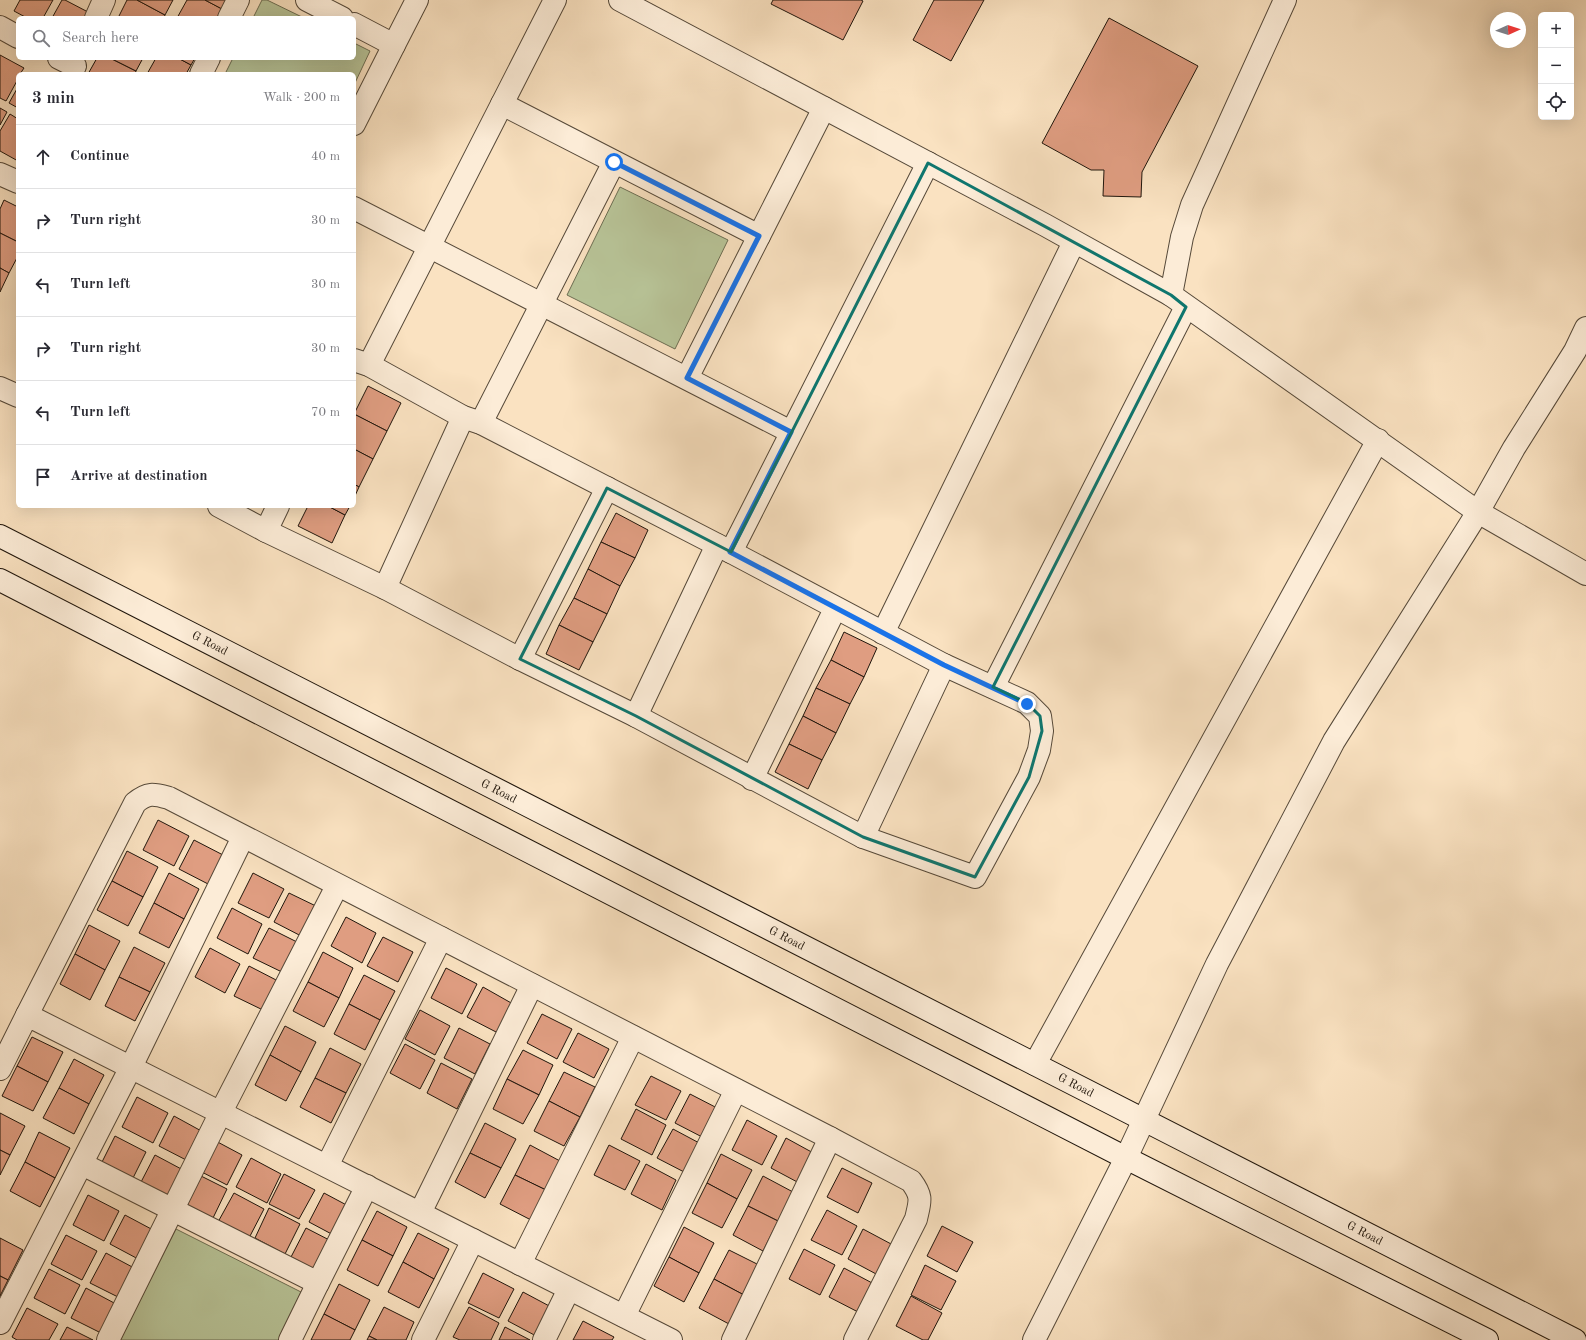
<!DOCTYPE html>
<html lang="en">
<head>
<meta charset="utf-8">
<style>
	:root { --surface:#fff; --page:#f7f7f7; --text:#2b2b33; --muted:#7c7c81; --line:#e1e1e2 }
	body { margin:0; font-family:"Old Standard TT",serif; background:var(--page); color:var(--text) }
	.controls { position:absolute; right:12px; top:12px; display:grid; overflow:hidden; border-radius:6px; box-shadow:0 4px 16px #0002 }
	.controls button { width:36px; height:36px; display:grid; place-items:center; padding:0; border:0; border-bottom:1px solid var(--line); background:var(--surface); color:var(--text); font:20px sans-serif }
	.compass { position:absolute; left:1490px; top:12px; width:36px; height:36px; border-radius:50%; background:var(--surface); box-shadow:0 4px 16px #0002; rotate:87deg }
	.stop { position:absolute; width:12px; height:12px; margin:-9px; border:3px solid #1a73e8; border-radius:50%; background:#fff }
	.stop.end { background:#1a73e8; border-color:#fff; box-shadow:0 1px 4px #0008 }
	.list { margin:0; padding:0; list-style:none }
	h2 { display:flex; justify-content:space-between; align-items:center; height:52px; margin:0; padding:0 16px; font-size:17px }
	h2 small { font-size:13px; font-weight:400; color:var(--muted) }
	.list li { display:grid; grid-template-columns:26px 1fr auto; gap:12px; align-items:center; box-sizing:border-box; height:64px; padding:0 16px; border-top:1px solid var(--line) }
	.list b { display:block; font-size:15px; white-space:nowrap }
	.list em { font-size:13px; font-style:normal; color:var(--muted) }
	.icon { flex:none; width:22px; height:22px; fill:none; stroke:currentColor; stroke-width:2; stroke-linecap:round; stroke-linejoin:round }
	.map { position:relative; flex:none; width:1586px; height:1340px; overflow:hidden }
	.search { position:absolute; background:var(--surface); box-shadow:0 4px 16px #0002; left:16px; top:16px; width:340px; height:44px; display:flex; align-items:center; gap:10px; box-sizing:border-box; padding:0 14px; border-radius:6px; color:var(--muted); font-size:15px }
	.panel { position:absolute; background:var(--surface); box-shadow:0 4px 16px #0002; left:16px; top:72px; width:340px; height:436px; border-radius:6px }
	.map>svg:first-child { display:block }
	.green { fill:#b8c498; stroke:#6c6d52 }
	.building { fill:#df9d81; stroke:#20160c }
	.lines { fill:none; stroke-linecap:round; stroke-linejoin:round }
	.street-casing { stroke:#564939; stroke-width:24 }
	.secondary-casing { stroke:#20160c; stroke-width:24 }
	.street { stroke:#fcecd7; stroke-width:22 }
	.secondary { stroke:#fcecd7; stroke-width:22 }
	.route { stroke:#1a73e8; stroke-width:5 }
	.marked { fill:none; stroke:#0f766e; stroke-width:3; stroke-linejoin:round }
	.labels { text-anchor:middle; stroke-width:3.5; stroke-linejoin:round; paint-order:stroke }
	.street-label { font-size:12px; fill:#20160c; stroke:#fcecd7 }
</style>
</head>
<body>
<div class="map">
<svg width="1586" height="1340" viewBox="0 0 1586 1340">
	<rect width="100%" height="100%" fill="#fae2c1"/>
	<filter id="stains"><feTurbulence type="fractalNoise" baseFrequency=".005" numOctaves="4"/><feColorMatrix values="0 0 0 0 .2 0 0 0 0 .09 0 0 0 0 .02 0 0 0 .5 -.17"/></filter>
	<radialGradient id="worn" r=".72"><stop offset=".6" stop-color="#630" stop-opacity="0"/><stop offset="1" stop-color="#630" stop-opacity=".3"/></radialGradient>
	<g class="green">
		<path d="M 262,0 L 267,0 L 304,18 L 253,18 Z"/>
		<path d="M 354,43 L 370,51 L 354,85 L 354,74 L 225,74 L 233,58 L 354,58 Z"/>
		<path d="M 620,187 L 728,240 L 675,349 L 567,295 Z"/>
		<path d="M 176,1229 L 303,1293 L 280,1340 L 120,1340 Z"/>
	</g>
	<g class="building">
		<path d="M 20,0 L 53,0 L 43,18 L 27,18 L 14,11 Z"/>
		<path d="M 62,0 L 65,0 L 88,12 L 85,18 L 52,18 Z"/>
		<path d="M 127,0 L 137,0 L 165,15 L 164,18 L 118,18 Z"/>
		<path d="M 137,0 L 173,0 L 165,15 Z"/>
		<path d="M 187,0 L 205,0 L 222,9 L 217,18 L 177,18 Z"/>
		<path d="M 205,0 L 227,0 L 222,9 Z"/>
		<path d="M 773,0 L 861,0 L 863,1 L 843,40 L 771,4 Z"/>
		<path d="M 934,0 L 984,0 L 951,61 L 913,40 Z"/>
		<path d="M 1109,18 L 1198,66 L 1142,172 L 1141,197 L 1103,196 L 1104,170 L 1091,170 L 1042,143 Z"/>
		<path d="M 0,55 L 24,68 L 20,74 L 18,74 L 18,79 L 6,101 L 0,98 Z"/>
		<path d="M 97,58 L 110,58 L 136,71 L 135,74 L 88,74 Z"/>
		<path d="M 110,58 L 143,58 L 136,71 Z"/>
		<path d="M 156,58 L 178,58 L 191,65 L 186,74 L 147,74 Z"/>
		<path d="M 178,58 L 195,58 L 191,65 Z"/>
		<path d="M 18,87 L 18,108 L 9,103 Z"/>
		<path d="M 0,108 L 7,112 L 0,125 Z"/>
		<path d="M 10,114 L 18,119 L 18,161 L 0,151 L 0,131 Z"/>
		<path d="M 4,200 L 18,207 L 18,242 L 0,233 L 0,209 Z"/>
		<path d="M 0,233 L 18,242 L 18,256 L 9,273 L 0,268 Z"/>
		<path d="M 0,268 L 9,273 L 0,292 Z"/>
		<path d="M 368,386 L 401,403 L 387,431 L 354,414 Z"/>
		<path d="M 354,414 L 387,431 L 373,459 L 354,449 Z"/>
		<path d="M 354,449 L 373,459 L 359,487 L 354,484 Z"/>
		<path d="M 354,484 L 359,487 L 354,498 Z"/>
		<path d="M 308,506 L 328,506 L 345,515 L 332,543 L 298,526 Z"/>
		<path d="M 328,506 L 350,506 L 345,515 Z"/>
		<path d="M 616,513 L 648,530 L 635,558 L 601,542 Z"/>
		<path d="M 601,542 L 635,558 L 620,586 L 588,569 Z"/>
		<path d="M 588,569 L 620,586 L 607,614 L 574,598 Z"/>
		<path d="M 574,598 L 607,614 L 593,642 L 559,625 Z"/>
		<path d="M 559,625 L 593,642 L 579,670 L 546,654 Z"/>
		<path d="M 844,632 L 877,648 L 864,677 L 831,660 Z"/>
		<path d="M 831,660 L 864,677 L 850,704 L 816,688 Z"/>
		<path d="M 816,688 L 850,704 L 836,733 L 803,716 Z"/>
		<path d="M 803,716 L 836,733 L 822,760 L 789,744 Z"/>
		<path d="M 789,744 L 822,760 L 808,789 L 775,772 Z"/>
		<path d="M 158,820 L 189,836 L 174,866 L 143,850 Z"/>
		<path d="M 194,840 L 225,856 L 210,885 L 179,869 Z"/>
		<path d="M 127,851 L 158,867 L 143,897 L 112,881 Z"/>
		<path d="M 169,873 L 199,889 L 184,919 L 154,903 Z"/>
		<path d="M 253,873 L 284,889 L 269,918 L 238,903 Z"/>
		<path d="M 112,881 L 143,897 L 128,926 L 97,910 Z"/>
		<path d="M 289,893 L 320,908 L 305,938 L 274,922 Z"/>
		<path d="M 154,903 L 184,919 L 169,948 L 139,933 Z"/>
		<path d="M 232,908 L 262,924 L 248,954 L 217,938 Z"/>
		<path d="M 346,917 L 376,933 L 362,963 L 331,946 Z"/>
		<path d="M 89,925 L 120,941 L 105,970 L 75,954 Z"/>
		<path d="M 269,928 L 299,943 L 284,973 L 253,958 Z"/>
		<path d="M 383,937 L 413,952 L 398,982 L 367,966 Z"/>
		<path d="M 134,947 L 165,963 L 150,992 L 119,977 Z"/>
		<path d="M 210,948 L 240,964 L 225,993 L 195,977 Z"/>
		<path d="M 323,952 L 353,968 L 339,998 L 308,982 Z"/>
		<path d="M 75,954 L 105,970 L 90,1000 L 60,984 Z"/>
		<path d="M 249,966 L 280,982 L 265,1011 L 234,996 Z"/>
		<path d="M 446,968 L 477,984 L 462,1014 L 431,998 Z"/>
		<path d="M 364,975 L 395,991 L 380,1020 L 349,1004 Z"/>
		<path d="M 119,977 L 150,992 L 135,1021 L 105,1006 Z"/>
		<path d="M 308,982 L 339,998 L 324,1027 L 293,1011 Z"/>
		<path d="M 483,987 L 513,1004 L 498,1033 L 467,1017 Z"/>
		<path d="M 349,1004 L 380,1020 L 365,1050 L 334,1034 Z"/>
		<path d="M 420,1010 L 450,1026 L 435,1055 L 405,1039 Z"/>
		<path d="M 542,1014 L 572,1029 L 557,1059 L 527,1043 Z"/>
		<path d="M 285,1026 L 316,1042 L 301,1072 L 270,1055 Z"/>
		<path d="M 459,1028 L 490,1044 L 475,1074 L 444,1058 Z"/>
		<path d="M 578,1033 L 609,1049 L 594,1078 L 563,1062 Z"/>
		<path d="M 32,1037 L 63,1052 L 48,1082 L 17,1066 Z"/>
		<path d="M 405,1044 L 435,1060 L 420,1089 L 390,1073 Z"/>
		<path d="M 330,1048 L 361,1064 L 346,1093 L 315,1078 Z"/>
		<path d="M 523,1050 L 553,1065 L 539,1095 L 507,1079 Z"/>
		<path d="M 270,1055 L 301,1072 L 286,1101 L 255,1085 Z"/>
		<path d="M 74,1059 L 104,1075 L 89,1104 L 59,1088 Z"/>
		<path d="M 441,1063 L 472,1079 L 457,1109 L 427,1093 Z"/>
		<path d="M 17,1066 L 48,1082 L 33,1111 L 2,1096 Z"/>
		<path d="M 564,1072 L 595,1087 L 580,1117 L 549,1101 Z"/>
		<path d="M 651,1076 L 681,1091 L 666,1120 L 635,1105 Z"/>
		<path d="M 315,1078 L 346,1093 L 331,1123 L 300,1107 Z"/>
		<path d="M 507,1079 L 539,1095 L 523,1124 L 493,1109 Z"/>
		<path d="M 59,1088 L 89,1104 L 74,1134 L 43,1118 Z"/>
		<path d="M 690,1094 L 721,1110 L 706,1139 L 675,1123 Z"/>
		<path d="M 137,1097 L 168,1113 L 153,1143 L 122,1127 Z"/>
		<path d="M 549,1101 L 580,1117 L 564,1146 L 534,1131 Z"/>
		<path d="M 636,1109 L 666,1125 L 652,1155 L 621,1139 Z"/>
		<path d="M 0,1113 L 25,1126 L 10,1155 L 0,1150 Z"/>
		<path d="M 174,1116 L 205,1133 L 190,1162 L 159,1146 Z"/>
		<path d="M 747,1120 L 777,1136 L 762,1165 L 732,1150 Z"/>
		<path d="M 485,1123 L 516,1139 L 501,1168 L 470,1153 Z"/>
		<path d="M 673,1129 L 703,1145 L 688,1174 L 657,1158 Z"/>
		<path d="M 39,1132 L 70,1148 L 55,1178 L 25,1162 Z"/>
		<path d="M 115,1136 L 146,1152 L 131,1182 L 100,1166 Z"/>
		<path d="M 786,1138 L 817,1155 L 801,1184 L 771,1168 Z"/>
		<path d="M 212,1139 L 242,1155 L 227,1185 L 196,1169 Z"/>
		<path d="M 530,1145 L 560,1161 L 546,1190 L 515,1175 Z"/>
		<path d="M 609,1145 L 640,1161 L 625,1190 L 594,1175 Z"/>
		<path d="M 0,1150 L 10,1155 L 0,1175 Z"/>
		<path d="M 470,1153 L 501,1168 L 485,1198 L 455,1182 Z"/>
		<path d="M 721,1154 L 752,1170 L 737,1199 L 707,1183 Z"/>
		<path d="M 155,1155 L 185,1171 L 170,1201 L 140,1184 Z"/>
		<path d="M 251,1158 L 281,1174 L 267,1203 L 236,1187 Z"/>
		<path d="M 25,1162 L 55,1178 L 40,1207 L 10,1191 Z"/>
		<path d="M 646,1164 L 676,1180 L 662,1210 L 631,1194 Z"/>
		<path d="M 842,1168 L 872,1183 L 858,1213 L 827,1197 Z"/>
		<path d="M 197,1174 L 227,1189 L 213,1218 L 182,1203 Z"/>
		<path d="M 284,1174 L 315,1190 L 299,1219 L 269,1204 Z"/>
		<path d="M 515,1175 L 546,1190 L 531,1220 L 500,1204 Z"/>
		<path d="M 763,1176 L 793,1192 L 778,1221 L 748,1206 Z"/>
		<path d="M 707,1183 L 737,1199 L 722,1228 L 692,1213 Z"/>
		<path d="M 234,1193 L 264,1209 L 249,1238 L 218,1222 Z"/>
		<path d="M 324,1193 L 354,1209 L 339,1238 L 309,1222 Z"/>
		<path d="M 88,1195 L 119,1211 L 104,1241 L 73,1225 Z"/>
		<path d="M 748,1206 L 778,1221 L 763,1251 L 733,1235 Z"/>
		<path d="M 269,1208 L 300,1224 L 285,1254 L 255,1238 Z"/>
		<path d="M 827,1210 L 857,1226 L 842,1255 L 811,1240 Z"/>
		<path d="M 377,1211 L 407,1227 L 393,1256 L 362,1240 Z"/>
		<path d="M 125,1215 L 155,1231 L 140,1260 L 110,1244 Z"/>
		<path d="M 942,1226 L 973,1242 L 957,1272 L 927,1256 Z"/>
		<path d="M 684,1227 L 714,1243 L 699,1273 L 669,1257 Z"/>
		<path d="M 306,1228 L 337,1244 L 321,1273 L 291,1257 Z"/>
		<path d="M 863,1229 L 893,1245 L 878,1275 L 848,1259 Z"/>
		<path d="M 418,1233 L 449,1249 L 434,1279 L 403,1262 Z"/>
		<path d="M 66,1235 L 97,1251 L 82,1280 L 51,1264 Z"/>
		<path d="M 0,1238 L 23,1250 L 8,1280 L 0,1276 Z"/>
		<path d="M 362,1240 L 393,1256 L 378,1286 L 347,1270 Z"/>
		<path d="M 804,1249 L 835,1265 L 820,1295 L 789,1279 Z"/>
		<path d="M 729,1250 L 759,1265 L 744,1295 L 714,1279 Z"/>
		<path d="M 106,1253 L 136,1269 L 122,1299 L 90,1283 Z"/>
		<path d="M 669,1257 L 699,1273 L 684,1302 L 654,1286 Z"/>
		<path d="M 403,1262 L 434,1279 L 419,1308 L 388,1292 Z"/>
		<path d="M 925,1265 L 956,1281 L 941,1310 L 911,1295 Z"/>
		<path d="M 844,1268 L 874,1284 L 860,1313 L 829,1297 Z"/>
		<path d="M 49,1269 L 80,1285 L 65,1314 L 34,1298 Z"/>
		<path d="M 483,1273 L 514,1289 L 499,1318 L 468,1303 Z"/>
		<path d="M 0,1276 L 8,1280 L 0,1296 Z"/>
		<path d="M 714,1279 L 744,1295 L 729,1324 L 699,1308 Z"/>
		<path d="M 339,1284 L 370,1300 L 355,1330 L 324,1314 Z"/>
		<path d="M 86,1288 L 116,1304 L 101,1333 L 71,1318 Z"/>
		<path d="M 523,1292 L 553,1308 L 538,1337 L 508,1321 Z"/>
		<path d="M 911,1296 L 942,1313 L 928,1340 L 923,1340 L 896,1326 Z"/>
		<path d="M 384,1307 L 414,1322 L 406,1340 L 377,1340 L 369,1336 Z"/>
		<path d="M 469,1307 L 499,1323 L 491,1340 L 460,1340 L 453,1337 Z"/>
		<path d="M 27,1308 L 58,1324 L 49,1340 L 17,1340 L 12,1337 Z"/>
		<path d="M 324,1314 L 355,1330 L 350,1340 L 311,1340 Z"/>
		<path d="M 583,1321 L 614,1337 L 612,1340 L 573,1340 Z"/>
		<path d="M 67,1327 L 93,1340 L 60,1340 Z"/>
		<path d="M 505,1327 L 530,1340 L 499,1340 Z"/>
		<path d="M 369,1336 L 377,1340 L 367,1340 Z"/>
	</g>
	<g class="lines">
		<g class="street-casing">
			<g id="street">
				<path d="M 307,0 L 342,18"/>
				<path d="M 620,0 L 1045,225 L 1171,295 L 1478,512 L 1586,574"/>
				<path d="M 96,18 L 104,0"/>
				<path d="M 229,18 L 238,0"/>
				<path d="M 354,24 L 394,45 L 417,0"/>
				<path d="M 0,27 L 18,37"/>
				<path d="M 59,58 L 75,66"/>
				<path d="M 201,74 L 209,58"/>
				<path d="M 502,104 L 759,236 L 824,108"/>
				<path d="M 354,124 L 394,45"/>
				<path d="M 0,174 L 18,182"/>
				<path d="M 354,208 L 791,432"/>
				<path d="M 1171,295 L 1182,237 L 1192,205 L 1285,0"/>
				<path d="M 369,365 L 555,0"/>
				<path d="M 687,378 L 759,236"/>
				<path d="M 0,388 L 18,396"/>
				<path d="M 481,423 L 614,162"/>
				<path d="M 219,506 L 266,531 L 385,588 L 520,659 L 636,716 L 863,837 L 975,877 L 1029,777 L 1039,750 L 1042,731 L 1040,716 L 1027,703 L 944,665 L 731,552 L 481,423 L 463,417 L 369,365 L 354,360"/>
				<path d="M 266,531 L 278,506"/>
				<path d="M 731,552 L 928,163"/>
				<path d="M 385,588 L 463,417"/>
				<path d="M 883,633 L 1074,242"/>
				<path d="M 520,659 L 607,488"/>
				<path d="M 993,687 L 1186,307"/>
				<path d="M 636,716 L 717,545"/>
				<path d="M 752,779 L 835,609"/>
				<path d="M 863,837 L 944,665"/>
				<path d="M 27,1015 L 135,803 C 148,792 154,794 169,798 L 830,1138 L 911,1181 C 923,1197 920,1201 916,1219 L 855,1340"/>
				<path d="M 1035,1064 L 1378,440"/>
				<path d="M 0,1069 L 27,1015 L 671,1340"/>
				<path d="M 82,1164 L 318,1283 L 367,1186"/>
				<path d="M 327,1166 L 441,938"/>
				<path d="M 420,1213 L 532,985"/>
				<path d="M 520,1264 L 633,1037"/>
				<path d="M 624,1316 L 736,1090"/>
				<path d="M 0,1323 L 131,1067 L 243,837"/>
				<path d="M 108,1340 L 221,1112 L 337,886"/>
				<path d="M 290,1340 L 318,1283"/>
				<path d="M 423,1340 L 473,1240"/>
				<path d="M 544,1340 L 569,1289"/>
				<path d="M 733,1340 L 830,1138"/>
				<path d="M 1034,1340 L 1126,1158 L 1217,964 L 1334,741 L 1478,512 L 1514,448 L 1575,351 L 1586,328"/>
			</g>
		</g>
		<g class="secondary-casing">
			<g id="secondary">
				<path d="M 0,536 L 1575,1340"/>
				<path d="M 0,580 L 1126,1158 L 1487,1340"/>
			</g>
		</g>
		<use href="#street" class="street"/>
		<use href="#secondary" class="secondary"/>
	</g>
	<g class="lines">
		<path class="route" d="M 614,162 L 759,236 L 687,378 L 791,432 L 730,552 L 944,665 L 1027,704"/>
	</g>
	<path class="marked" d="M 928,163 L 1171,295 L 1186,307 L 993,687 L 1027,703 L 1040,716 L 1042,731 L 1029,777 L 975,877 L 863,837 L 636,716 L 520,659 L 607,488 L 731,552 Z"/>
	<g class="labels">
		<g class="street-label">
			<text transform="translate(210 643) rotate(27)" y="4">G Road</text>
			<text transform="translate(499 791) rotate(27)" y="4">G Road</text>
			<text transform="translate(787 938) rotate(27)" y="4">G Road</text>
			<text transform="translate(1076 1085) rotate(27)" y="4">G Road</text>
			<text transform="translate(1365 1233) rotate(27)" y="4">G Road</text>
		</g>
	</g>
	<rect width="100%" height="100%" filter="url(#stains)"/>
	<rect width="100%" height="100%" fill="url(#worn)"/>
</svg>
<div class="controls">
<button>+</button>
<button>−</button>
<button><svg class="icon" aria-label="locate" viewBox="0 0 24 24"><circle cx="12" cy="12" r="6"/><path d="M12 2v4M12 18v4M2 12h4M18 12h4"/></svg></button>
</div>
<svg class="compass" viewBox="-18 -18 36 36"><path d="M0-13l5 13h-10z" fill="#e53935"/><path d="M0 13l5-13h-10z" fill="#7c7c81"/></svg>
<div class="stop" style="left:614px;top:162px"></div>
<div class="stop end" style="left:1027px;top:704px"></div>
<div class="search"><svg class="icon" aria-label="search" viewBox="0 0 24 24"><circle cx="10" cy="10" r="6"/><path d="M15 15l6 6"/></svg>Search here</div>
<section class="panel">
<h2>3 min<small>Walk · 200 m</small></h2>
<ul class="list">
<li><svg class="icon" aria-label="ahead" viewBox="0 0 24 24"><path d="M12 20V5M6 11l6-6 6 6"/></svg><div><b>Continue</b></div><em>40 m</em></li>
<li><svg class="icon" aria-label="right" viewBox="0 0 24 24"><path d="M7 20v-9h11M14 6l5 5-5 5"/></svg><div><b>Turn right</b></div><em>30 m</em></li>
<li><svg class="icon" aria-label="left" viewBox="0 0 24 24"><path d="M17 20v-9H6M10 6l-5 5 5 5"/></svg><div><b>Turn left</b></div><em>30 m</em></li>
<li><svg class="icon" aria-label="right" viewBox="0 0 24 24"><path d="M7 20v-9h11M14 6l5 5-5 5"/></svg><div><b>Turn right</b></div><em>30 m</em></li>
<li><svg class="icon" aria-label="left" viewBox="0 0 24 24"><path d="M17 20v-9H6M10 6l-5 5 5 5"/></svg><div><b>Turn left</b></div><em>70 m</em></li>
<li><svg class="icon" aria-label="arrive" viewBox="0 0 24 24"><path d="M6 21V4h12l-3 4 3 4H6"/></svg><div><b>Arrive at destination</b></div></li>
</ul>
</section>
</div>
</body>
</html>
